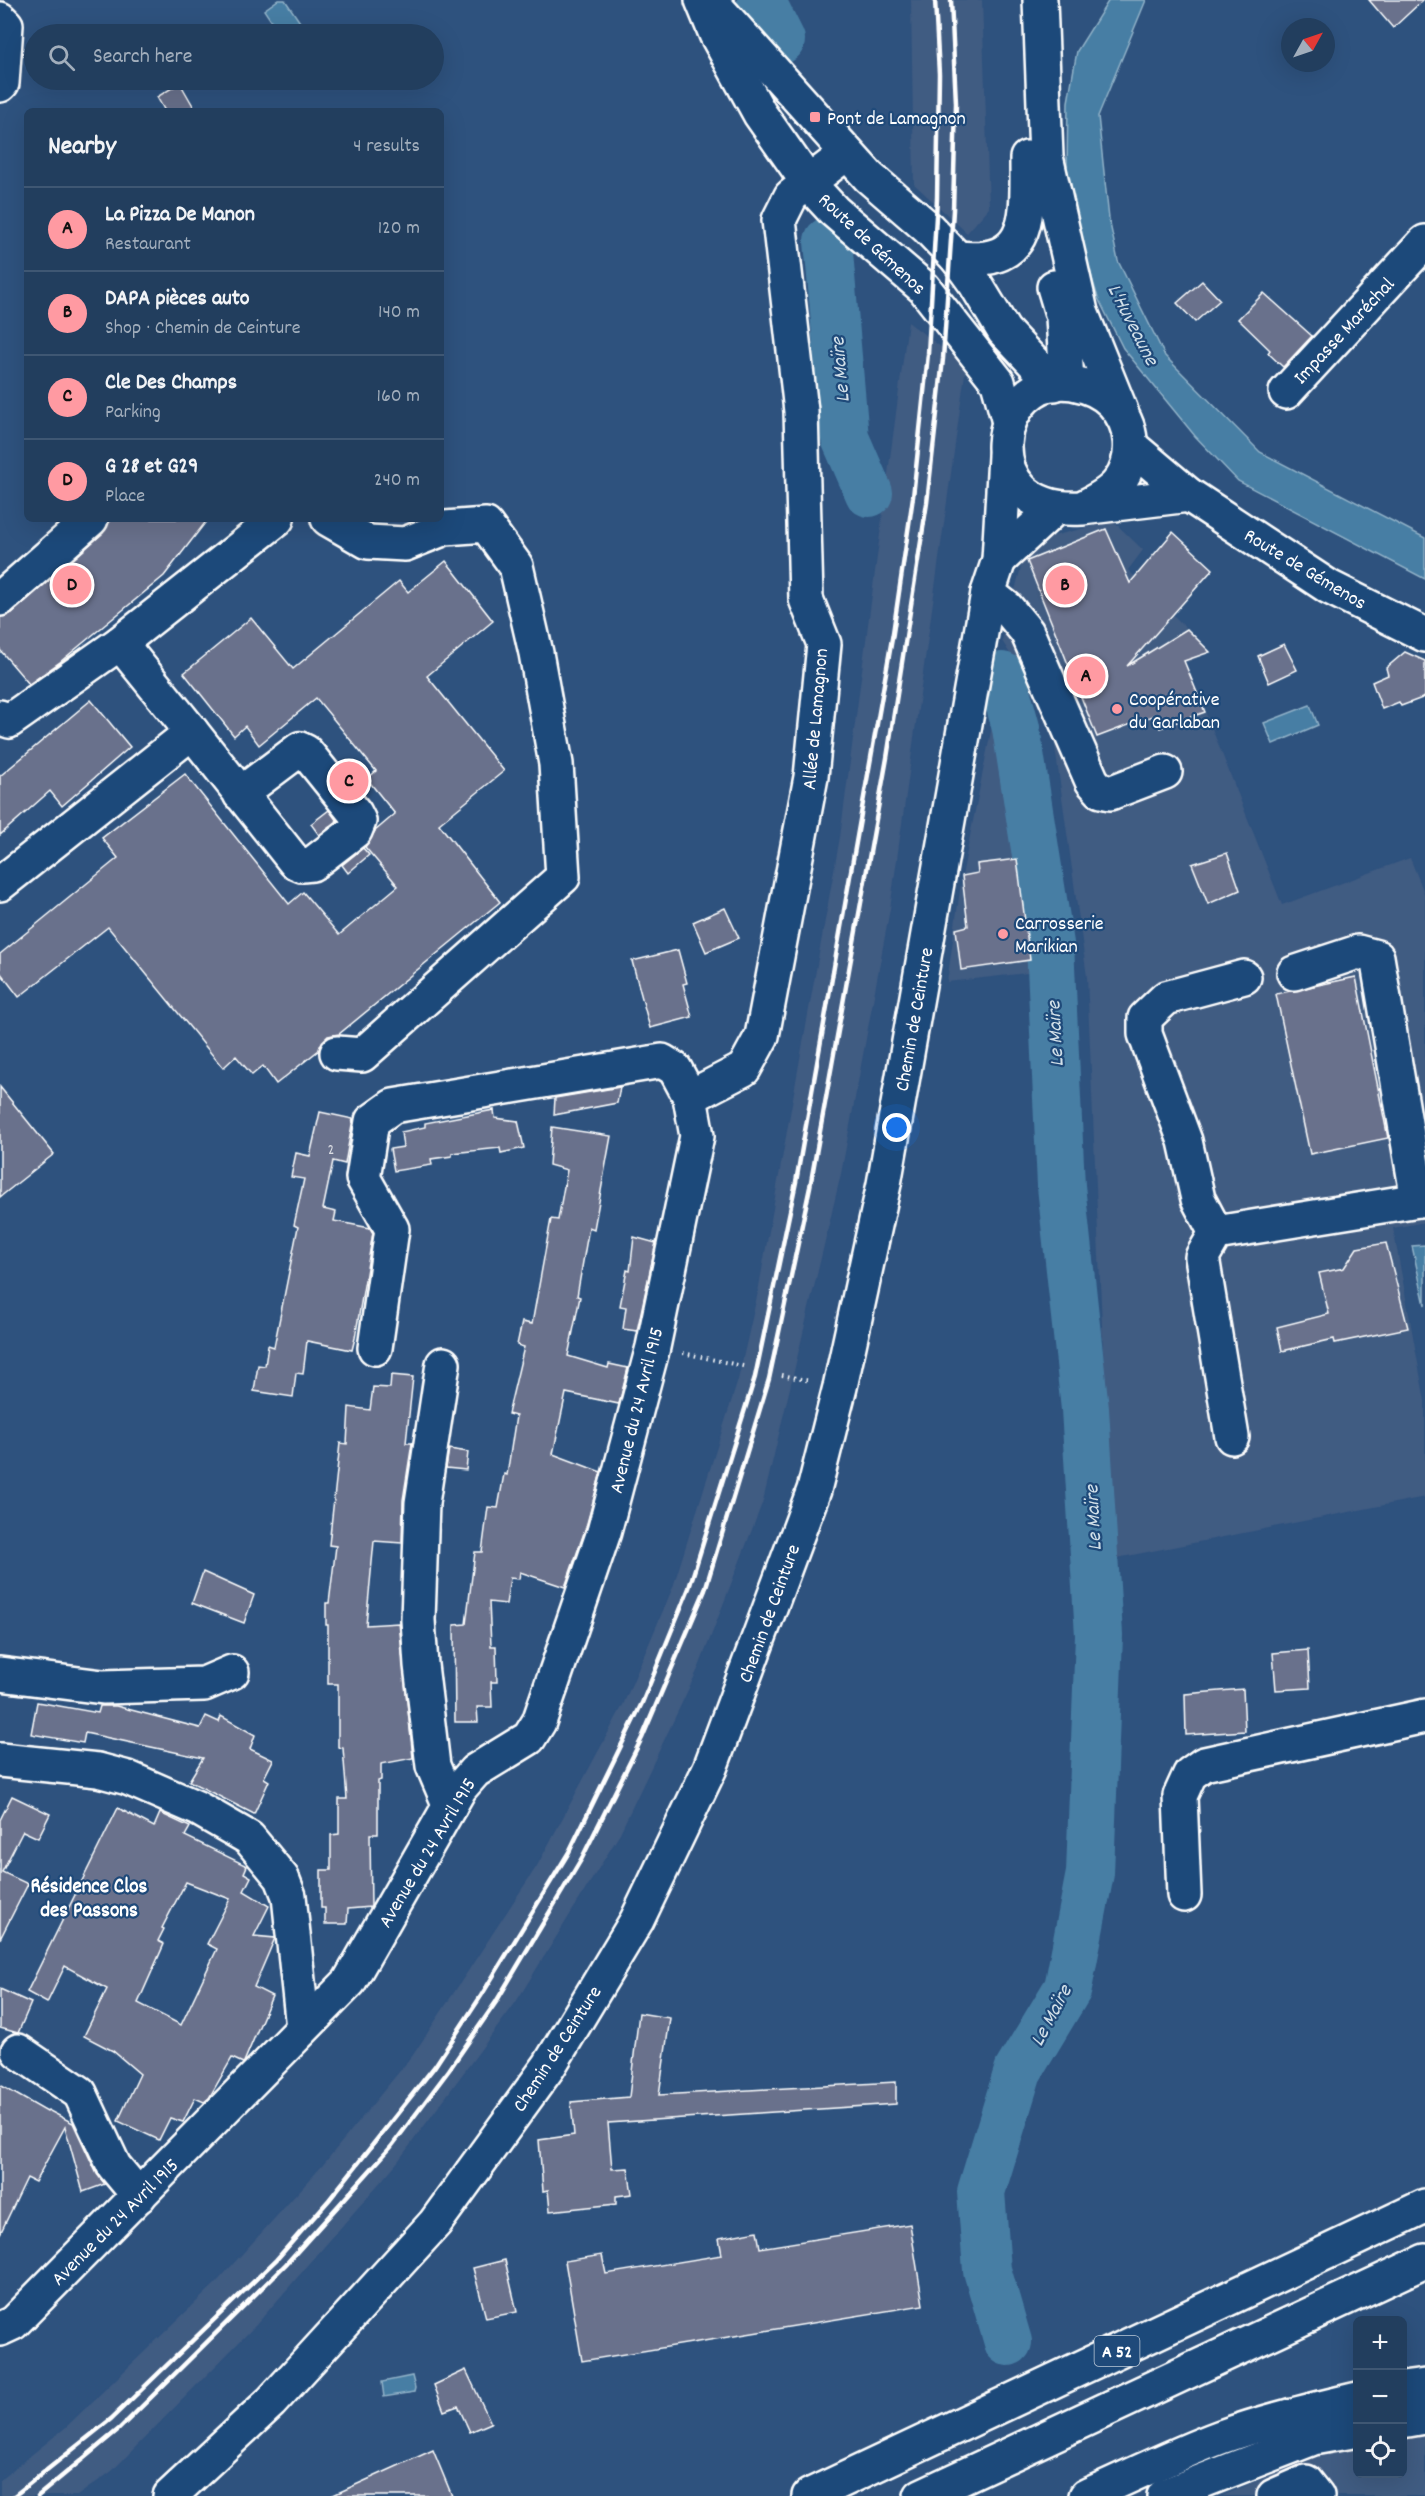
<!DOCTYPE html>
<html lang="en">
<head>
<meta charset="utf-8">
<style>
	:root { --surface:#223e5e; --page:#2a4564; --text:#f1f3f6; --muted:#a2aebc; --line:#3f5773; --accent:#ff9aa2 }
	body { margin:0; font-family:Dekko,sans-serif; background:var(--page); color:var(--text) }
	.controls { position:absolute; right:18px; bottom:18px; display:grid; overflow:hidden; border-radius:9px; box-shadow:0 6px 24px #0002 }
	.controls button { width:54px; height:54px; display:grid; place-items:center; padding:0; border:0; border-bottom:2px solid var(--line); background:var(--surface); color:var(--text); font:30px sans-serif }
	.compass { position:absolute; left:1281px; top:18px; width:54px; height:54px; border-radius:50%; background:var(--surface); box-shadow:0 6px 24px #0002; rotate:50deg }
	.you { position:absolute; left:897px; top:1128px; width:21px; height:21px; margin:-15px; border:4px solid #fff; border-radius:50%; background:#1a73e8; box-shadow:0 0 0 9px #1a73e833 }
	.badge { display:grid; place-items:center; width:39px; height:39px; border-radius:50%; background:var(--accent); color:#111; font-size:20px; font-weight:700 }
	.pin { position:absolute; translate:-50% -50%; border:3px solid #fff; box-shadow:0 2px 6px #0006 }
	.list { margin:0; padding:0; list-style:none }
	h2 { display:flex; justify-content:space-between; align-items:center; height:78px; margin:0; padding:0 24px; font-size:26px }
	h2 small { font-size:20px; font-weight:400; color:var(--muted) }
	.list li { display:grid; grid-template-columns:39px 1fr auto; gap:18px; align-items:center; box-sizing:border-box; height:84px; padding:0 24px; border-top:2px solid var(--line) }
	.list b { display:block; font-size:22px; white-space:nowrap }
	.list p { margin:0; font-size:20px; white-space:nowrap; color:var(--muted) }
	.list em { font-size:20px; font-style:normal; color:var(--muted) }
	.icon { flex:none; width:33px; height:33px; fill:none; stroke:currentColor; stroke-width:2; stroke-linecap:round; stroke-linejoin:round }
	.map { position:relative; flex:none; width:1425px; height:2496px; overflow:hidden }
	.search { position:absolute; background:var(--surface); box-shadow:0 6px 24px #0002; left:24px; top:24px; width:420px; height:66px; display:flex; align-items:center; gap:15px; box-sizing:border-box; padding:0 21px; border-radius:33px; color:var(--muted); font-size:22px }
	.panel { position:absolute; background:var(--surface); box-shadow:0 6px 24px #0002; left:24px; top:108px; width:420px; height:414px; border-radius:9px }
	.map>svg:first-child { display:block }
	.built { fill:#405b82 }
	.water { fill:#477ea4; stroke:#91b2c8; stroke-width:1.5 }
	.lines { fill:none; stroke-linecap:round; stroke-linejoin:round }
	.river { stroke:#477ea4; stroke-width:48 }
	.building { fill:#69718c; stroke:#fff; stroke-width:1.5; fill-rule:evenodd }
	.minor-casing { stroke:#fff; stroke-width:38 }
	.major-casing { stroke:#fff; stroke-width:38 }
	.highway-casing { stroke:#fff; stroke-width:38 }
	.path { stroke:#fff; stroke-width:4; stroke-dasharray:1.5 4.5; stroke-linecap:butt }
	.minor { stroke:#1f4a7a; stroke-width:33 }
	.major { stroke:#1f4a7a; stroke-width:33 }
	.highway { stroke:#1f4a7a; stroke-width:33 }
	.rail { stroke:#fff; stroke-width:4.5 }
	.poi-dot { fill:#ff9aa2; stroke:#1f4a7a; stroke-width:2 }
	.labels { text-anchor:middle; stroke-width:4.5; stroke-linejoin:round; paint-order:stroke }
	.number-label { font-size:16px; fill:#dadce2 }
	.shield { fill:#1f4a7a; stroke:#bcc9d7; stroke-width:1.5 }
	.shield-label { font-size:18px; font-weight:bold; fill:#fff }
	.poi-label { font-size:20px; fill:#fff; stroke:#1f4a7a; text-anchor:start }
	.street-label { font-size:20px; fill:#fff; stroke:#1f4a7a }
	.water-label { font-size:21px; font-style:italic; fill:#d1dfe8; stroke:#1f4a7a }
	.neighbourhood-label { font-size:21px; font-weight:bold; fill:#fff; stroke:#1f4a7a }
</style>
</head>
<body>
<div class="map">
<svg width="1425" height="2496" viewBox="0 0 1425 2496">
	<rect width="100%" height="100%" fill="#2e527e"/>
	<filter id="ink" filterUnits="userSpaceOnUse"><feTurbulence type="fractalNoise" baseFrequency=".0167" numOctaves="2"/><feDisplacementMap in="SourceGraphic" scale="12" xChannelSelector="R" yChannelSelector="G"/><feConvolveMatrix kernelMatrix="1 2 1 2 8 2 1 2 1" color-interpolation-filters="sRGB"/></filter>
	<g filter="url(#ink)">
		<g class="built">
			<path d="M 911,0 L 982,0 L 989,208 L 967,233 L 914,184 Z"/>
			<path d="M 908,322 L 966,366 L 890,909 L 841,1174 L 763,1501 L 699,1667 L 618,1837 L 516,2002 L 396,2164 L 256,2325 L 112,2471 L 77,2496 L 0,2496 L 0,2480 L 65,2428 L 215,2284 L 322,2166 L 413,2055 L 537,1866 L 623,1705 L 673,1587 L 738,1380 L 758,1292 L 840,837 Z"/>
			<path d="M 1113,521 L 1143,550 L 1128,570 L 1210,652 L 1186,663 L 1282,905 L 1410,858 L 1425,895 L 1425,1222 L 1393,1228 L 1425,1401 L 1425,1497 L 1112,1559 L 1087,977 L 1051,718 L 1002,641 L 1024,555 L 1045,538 Z"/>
			<path d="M 993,721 L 1009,765 L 1025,851 L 1037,972 L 947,982 L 962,876 Z"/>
			<path d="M 1425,2386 L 1425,2496 L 1222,2496 L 1325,2452 L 1357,2431 L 1358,2474 L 1402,2474 L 1403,2401 Z"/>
		</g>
		<g class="water">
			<path d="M 278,0 L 285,0 L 308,34 L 280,34 L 264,10 Z"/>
			<path d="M 1109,0 L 1146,0 L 1098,116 L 1109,219 L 1118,261 L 1165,356 L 1260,452 L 1425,538 L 1425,579 L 1238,481 L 1195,436 L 1123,348 L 1098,298 L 1080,238 L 1067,168 L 1068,102 L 1077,51 Z"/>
			<path d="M 1310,705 L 1318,725 L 1273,744 L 1264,723 Z"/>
			<path d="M 1425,1245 L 1425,1305 L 1412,1246 Z"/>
			<path d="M 412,2376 L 415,2388 L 414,2392 L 384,2397 L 382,2382 Z"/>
		</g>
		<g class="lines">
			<g class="river">
				<path d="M 761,0 L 781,40"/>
				<path d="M 828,241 L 845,438 L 869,493"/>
				<path d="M 1002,676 L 1016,728 L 1050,944 L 1061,1186 L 1085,1409 L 1099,1635 L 1090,1873 L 1068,1988 L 1018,2071 L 981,2192 L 987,2270 L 1008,2342"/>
			</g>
		</g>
		<g class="building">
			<path d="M 1369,0 L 1423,0 L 1393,28 Z"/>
			<path d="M 180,83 L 196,111 L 165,111 L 157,97 Z"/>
			<path d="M 1202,281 L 1220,300 L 1195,322 L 1177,303 Z"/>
			<path d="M 1264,293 L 1312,336 L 1283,367 L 1268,353 L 1270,350 L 1238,319 Z"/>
			<path d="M 111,519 L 208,519 L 164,576 L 60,662 L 29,684 L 0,650 L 0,617 L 12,613 L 103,533 Z"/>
			<path d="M 1106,529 L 1130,583 L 1173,532 L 1213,569 L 1127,666 L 1187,629 L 1210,652 L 1184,661 L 1205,712 L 1160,728 L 1155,715 L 1097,737 L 1027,561 Z"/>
			<path d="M 446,561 L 493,621 L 427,676 L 504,771 L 439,824 L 500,902 L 339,1034 L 328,1036 L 322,1042 L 319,1050 L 276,1084 L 263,1066 L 252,1075 L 236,1056 L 223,1068 L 108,927 L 19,997 L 0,972 L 0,954 L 118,858 L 102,838 L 185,774 L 289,904 L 303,892 L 339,935 L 398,886 L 365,847 L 375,831 L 395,814 L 367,779 L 376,771 L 316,698 L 259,745 L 245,726 L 234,736 L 184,673 L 251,618 L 293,669 L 399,581 L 408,592 Z"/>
			<path d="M 1284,644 L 1297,670 L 1269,683 L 1258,656 Z"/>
			<path d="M 1405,652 L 1425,661 L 1425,697 L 1401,706 L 1399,702 L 1382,709 L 1372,682 L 1388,675 L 1386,668 Z"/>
			<path d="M 91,700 L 130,747 L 62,806 L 50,791 L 0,835 L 0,776 Z"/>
			<path d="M 329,810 L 337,821 L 319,835 L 311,824 Z"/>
			<path d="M 363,848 L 369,855 L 348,873 L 342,865 Z"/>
			<path d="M 1227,853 L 1240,890 L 1208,904 L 1192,864 Z"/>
			<path d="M 1017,859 L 1030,960 L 961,970 L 956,929 L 968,926 L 962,876 L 978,873 L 977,864 Z"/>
			<path d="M 725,908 L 739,938 L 706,952 L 693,922 Z"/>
			<path d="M 678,950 L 687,983 L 683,984 L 692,1017 L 650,1028 L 632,961 Z"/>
			<path d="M 1356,977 L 1388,1138 L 1310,1154 L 1276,994 Z"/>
			<path d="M 0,1087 L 54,1154 L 0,1197 Z"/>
			<path d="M 620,1087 L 617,1103 L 554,1115 L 555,1098 Z"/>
			<path d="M 494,1110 L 495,1118 L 518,1121 L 524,1148 L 501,1153 L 500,1148 L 452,1153 L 452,1156 L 431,1159 L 432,1165 L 394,1171 L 390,1149 L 403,1147 L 401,1132 L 425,1127 L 425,1123 Z"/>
			<path d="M 320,1112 L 353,1119 L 345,1164 L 333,1161 L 323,1209 L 336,1212 L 334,1221 L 370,1228 L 373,1233 L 355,1338 L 352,1350 L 307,1341 L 303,1374 L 296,1373 L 293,1397 L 254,1391 L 258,1365 L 265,1366 L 268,1345 L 274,1347 L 298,1227 L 294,1225 L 304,1179 L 291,1177 L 296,1153 L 310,1156 Z"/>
			<path d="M 552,1127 L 611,1136 L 594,1229 L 589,1227 L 577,1296 L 580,1297 L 568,1356 L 608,1368 L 609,1364 L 628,1368 L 619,1404 L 566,1393 L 553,1454 L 601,1472 L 586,1527 L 565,1587 L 520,1572 L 519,1579 L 510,1578 L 506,1604 L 489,1602 L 491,1646 L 496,1646 L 497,1682 L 491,1682 L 492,1707 L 477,1707 L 478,1722 L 455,1722 L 454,1625 L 466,1624 L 475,1552 L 482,1552 L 488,1507 L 498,1508 L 504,1474 L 507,1475 L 516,1416 L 508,1414 L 524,1347 L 517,1345 L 522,1322 L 532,1324 L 551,1219 L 558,1220 L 567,1170 L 549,1165 Z"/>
			<path d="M 634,1237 L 656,1243 L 637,1331 L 623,1329 L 626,1307 L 620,1306 L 627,1270 L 630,1271 Z"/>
			<path d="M 1386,1243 L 1408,1328 L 1335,1343 L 1334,1339 L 1282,1351 L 1277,1327 L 1329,1314 L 1319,1273 L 1344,1268 L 1357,1248 Z"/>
			<path d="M 391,1375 L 413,1377 L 406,1443 L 412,1443 L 403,1500 L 402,1543 L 374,1541 L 366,1625 L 399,1623 L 413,1758 L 381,1764 L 381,1780 L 378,1781 L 378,1834 L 370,1834 L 371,1907 L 348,1909 L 347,1924 L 325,1924 L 325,1908 L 321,1908 L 321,1870 L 331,1870 L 331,1835 L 339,1834 L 339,1799 L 347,1799 L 343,1748 L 338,1747 L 338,1684 L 328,1684 L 328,1625 L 326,1625 L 326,1603 L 329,1603 L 336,1546 L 329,1545 L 340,1443 L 347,1444 L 349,1407 L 370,1410 L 373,1387 L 390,1388 Z"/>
			<path d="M 449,1449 L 468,1452 L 466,1470 L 446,1468 Z"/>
			<path d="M 203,1572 L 254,1595 L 244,1623 L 192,1603 Z"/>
			<path d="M 1308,1650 L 1310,1688 L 1276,1690 L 1273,1653 Z"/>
			<path d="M 1243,1689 L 1245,1731 L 1186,1735 L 1185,1694 Z"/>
			<path d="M 37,1702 L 98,1713 L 100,1706 L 116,1706 L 200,1728 L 206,1716 L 219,1722 L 221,1716 L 255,1735 L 250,1749 L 273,1760 L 264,1778 L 269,1781 L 254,1814 L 189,1781 L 203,1758 L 85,1733 L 83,1743 L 31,1734 Z"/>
			<path d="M 12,1796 L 50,1814 L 38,1838 L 23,1831 L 2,1872 L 28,1884 L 0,1939 L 0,1820 Z"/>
			<path d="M 118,1808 L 154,1827 L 160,1813 L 190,1827 L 185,1836 L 247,1866 L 244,1873 L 251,1877 L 244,1891 L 269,1906 L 254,1936 L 275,1938 L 254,1987 L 272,1996 L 244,2062 L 243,2063 L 232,2058 L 209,2098 L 204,2102 L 195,2098 L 183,2122 L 170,2118 L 159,2140 L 118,2121 L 140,2074 L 113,2051 L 84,2036 L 107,1989 L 65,1966 L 47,2003 L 27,1992 ZM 186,1882 L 230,1899 L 207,1944 L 217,1949 L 181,2025 L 138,2003 L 164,1944 L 158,1941 L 164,1929 L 162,1928 Z"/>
			<path d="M 0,1989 L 31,2003 L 18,2033 L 0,2028 Z"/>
			<path d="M 639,2013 L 670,2018 L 659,2095 L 896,2082 L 896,2104 L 608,2123 L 612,2169 L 628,2168 L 632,2194 L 616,2196 L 616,2204 L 550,2211 L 548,2190 L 543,2191 L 539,2140 L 574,2135 L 571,2102 L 629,2097 Z"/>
			<path d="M 0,2085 L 47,2112 L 48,2110 L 73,2123 L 97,2174 L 105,2184 L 83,2192 L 65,2127 L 35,2182 L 27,2178 L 0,2234 Z"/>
			<path d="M 910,2224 L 923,2305 L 582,2361 L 565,2261 L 602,2255 L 606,2274 L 722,2255 L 719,2238 L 757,2231 L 760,2248 Z"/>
			<path d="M 505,2260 L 517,2312 L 486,2318 L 473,2268 Z"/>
			<path d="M 466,2370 L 491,2423 L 470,2432 L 458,2406 L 444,2411 L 434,2385 Z"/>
			<path d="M 433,2450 L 452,2496 L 331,2496 Z"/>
		</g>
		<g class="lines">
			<g class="minor-casing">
				<g id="minor">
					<path d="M 1040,0 L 1046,157 L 1081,312 L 1121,411"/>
					<path d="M 0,19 L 6,25 L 2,83 L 0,85"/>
					<path d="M 957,258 C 1033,266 1027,216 1027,158"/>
					<path d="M 1054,287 L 1063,317 L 1067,382"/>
					<path d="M 1286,392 L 1425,242"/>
					<path d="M 328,519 L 368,542 L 405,544 L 445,528 L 486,525 L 516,566 L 536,653 L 556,764 L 563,877 L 362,1055 L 337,1053"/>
					<path d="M 988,593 L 1007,608 L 1027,632 L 1092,781 L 1101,791 L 1110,793 L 1165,772"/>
					<path d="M 0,599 L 91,519"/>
					<path d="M 0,717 L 9,721 L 120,643"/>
					<path d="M 192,732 L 295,862 L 302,865 L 312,864 L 355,831 L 359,821 L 355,813 L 306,752 L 300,749 L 240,794"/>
					<path d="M 0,884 L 192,732 L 120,643 L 277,519"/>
					<path d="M 1294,973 L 1358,952 L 1377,957 L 1418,1200"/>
					<path d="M 690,1097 L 744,1069 L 762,1036 L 811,777 L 824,644 L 806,599 L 801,411 L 779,220 L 791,196 L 847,153"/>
					<path d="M 1216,1233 L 1198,1199 L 1185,1141 L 1145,1034 L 1145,1018 L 1166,998 L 1244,977"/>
					<path d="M 443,1364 L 422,1503 L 418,1620 L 421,1665 L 433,1766 L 450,1806"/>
					<path d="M 1232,1437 L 1202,1257 L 1216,1233 L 1425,1199"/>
					<path d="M 0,1674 L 103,1687 L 204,1684 L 232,1672"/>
					<path d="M 0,1760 L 98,1770 L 128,1778 L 197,1808 L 249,1838 L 282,1878 L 289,1896 L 303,2028"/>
					<path d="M 1184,1895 L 1180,1796 L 1190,1774 L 1204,1764 L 1425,1716"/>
					<path d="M 18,2051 L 80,2093 L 114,2166 L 139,2196"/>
					<path d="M 0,2329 L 13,2323 L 349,1982 L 460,1788 L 475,1771 L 529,1738 L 539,1722 L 604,1532 L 653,1347 L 697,1136 L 690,1097 L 675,1069 L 662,1061 L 393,1106 L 372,1121 L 363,1178 L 392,1229 L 375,1348"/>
					<path d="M 1274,2496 L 1306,2482 L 1317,2496"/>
				</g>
			</g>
			<g class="major-casing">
				<g id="major">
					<path d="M 702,0 L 716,34 L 760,114 L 809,184 L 834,211 L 924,288 L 998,382 L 1009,422"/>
					<path d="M 718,9 L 869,177 L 928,228 L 957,258 L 975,283 L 1004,331 L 1054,384"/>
					<path d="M 1131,446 L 1189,495 L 1329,587 L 1425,635"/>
					<path d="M 1082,508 C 1095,501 1111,494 1119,482 C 1137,457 1133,425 1113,403 C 1102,391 1089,386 1073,383 C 993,370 969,515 1082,508 L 1189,495"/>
					<path d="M 999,560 L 1055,508"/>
					<path d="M 1402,2389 L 1425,2386"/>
					<path d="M 1402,2421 L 1425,2417"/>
					<path d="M 170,2496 L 271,2402 L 435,2223 L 549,2066 L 637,1920 L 710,1768 L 814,1490 L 840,1387 L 884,1184 L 988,593 L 999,560 L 1005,456"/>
					<path d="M 1086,2496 C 1131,2476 1175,2454 1221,2437 C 1265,2421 1312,2410 1358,2399"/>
					<path d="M 1164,2496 L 1313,2438 L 1358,2430"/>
				</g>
			</g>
			<g class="highway-casing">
				<g id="highway">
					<path d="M 809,2496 L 1425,2206"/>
					<path d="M 921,2496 L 1425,2261"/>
				</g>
			</g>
			<g class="path">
				<path d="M 683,1353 L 747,1367"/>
				<path d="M 782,1375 L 810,1381"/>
			</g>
			<use href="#minor" class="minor"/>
			<use href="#major" class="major"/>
			<use href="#highway" class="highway"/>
			<g class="rail">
				<path d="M 14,2496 L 111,2419 L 276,2260 L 329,2200 L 435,2066 L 481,1996 L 569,1852 L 642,1703 L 689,1588 L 755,1377 L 796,1182 L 893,633 L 913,497 L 928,354 L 937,199 L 939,74 L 935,0"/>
				<path d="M 38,2496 L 119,2429 L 286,2264 L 391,2147 L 449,2070 L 496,2002 L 582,1858 L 642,1738 L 705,1590 L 769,1379 L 810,1187 L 887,758 L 927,503 L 943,359 L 953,210 L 956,103 L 951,0"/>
			</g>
		</g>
	</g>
	<g class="poi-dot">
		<rect x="809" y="111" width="12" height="12" rx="3"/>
		<circle cx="1117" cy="709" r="6"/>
		<circle cx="1003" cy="934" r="6"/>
	</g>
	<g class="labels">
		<g class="number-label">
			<text x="331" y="1154">2</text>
		</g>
		<rect class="shield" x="1094.5" y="2336" width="45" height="30" rx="4.5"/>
		<g class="shield-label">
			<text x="1117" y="2357">A 52</text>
		</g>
		<g class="poi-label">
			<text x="827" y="124">Pont de Lamagnon</text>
			<text x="1129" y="705">Coopérative<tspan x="1129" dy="23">du Garlaban</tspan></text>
			<text x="1015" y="929">Carrosserie<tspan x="1015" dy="23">Marikian</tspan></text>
		</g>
		<g class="street-label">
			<text transform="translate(873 243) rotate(43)" y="7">Route de Gémenos</text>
			<text transform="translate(1343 330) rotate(-47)" y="7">Impasse Maréchal</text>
			<text transform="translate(1306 568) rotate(31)" y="7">Route de Gémenos</text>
			<text transform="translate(814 719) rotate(-85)" y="7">Allée de Lamagnon</text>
			<text transform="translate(913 1019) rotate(-80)" y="7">Chemin de Ceinture</text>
			<text transform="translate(635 1410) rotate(-76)" y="7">Avenue du 24 Avril 1915</text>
			<text transform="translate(768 1613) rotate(-70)" y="7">Chemin de Ceinture</text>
			<text transform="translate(426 1852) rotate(-59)" y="7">Avenue du 24 Avril 1915</text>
			<text transform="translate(556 2048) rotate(-57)" y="7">Chemin de Ceinture</text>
			<text transform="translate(114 2221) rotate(-45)" y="7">Avenue du 24 Avril 1915</text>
		</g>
		<g class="water-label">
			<text transform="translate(1134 324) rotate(63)" y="7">L'Huveaune</text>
			<text transform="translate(839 370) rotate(-95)" y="7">Le Maïre</text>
			<text transform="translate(1054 1034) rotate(-93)" y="7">Le Maïre</text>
			<text transform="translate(1092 1518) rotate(-93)" y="7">Le Maïre</text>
			<text transform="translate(1050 2015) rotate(-62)" y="7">Le Maïre</text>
		</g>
		<g class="neighbourhood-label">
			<text x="89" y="1892">Résidence Clos<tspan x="89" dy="24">des Passons</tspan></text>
		</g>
	</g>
</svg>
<div class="controls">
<button>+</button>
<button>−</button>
<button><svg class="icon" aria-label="locate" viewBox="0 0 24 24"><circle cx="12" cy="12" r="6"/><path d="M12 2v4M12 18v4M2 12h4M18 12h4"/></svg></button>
</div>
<svg class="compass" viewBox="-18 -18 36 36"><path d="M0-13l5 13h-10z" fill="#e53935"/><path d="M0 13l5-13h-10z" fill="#a2aebc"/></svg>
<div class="you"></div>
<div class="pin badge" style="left:1086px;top:676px">A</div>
<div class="pin badge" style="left:1065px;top:585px">B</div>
<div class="pin badge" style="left:349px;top:781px">C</div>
<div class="pin badge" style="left:72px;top:585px">D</div>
<div class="search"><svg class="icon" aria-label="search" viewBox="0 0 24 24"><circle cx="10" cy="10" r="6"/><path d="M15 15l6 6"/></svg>Search here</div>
<section class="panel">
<h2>Nearby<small>4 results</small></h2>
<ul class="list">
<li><span class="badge">A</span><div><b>La Pizza De Manon</b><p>Restaurant</p></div><em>120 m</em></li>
<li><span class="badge">B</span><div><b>DAPA pièces auto</b><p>Shop · Chemin de Ceinture</p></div><em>140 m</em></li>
<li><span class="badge">C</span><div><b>Cle Des Champs</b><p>Parking</p></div><em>160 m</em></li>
<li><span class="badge">D</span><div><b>G 28 et G29</b><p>Place</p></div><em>240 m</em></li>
</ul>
</section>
</div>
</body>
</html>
